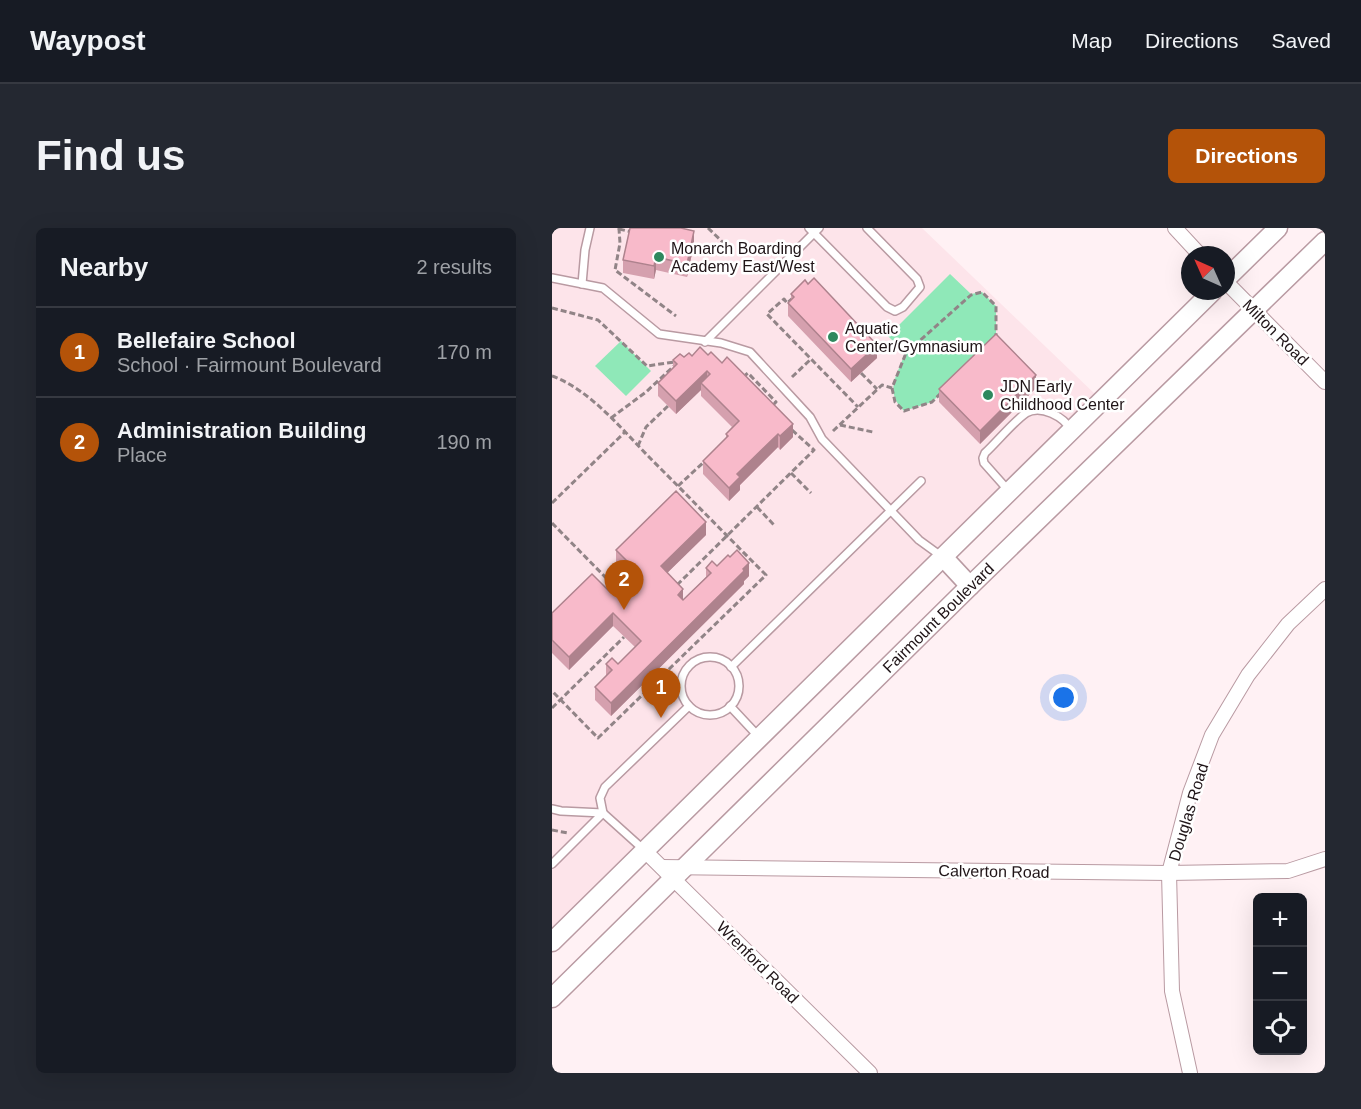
<!DOCTYPE html>
<html lang="en">
<head>
<meta charset="utf-8">
<style>
	:root { --surface:#171b24; --page:#242831; --text:#f1f3f6; --muted:#9ea1a6; --line:#363941; --accent:#b45309 }
	body { margin:0; font-family:Arial,sans-serif; background:var(--page); color:var(--text) }
	.controls { position:absolute; right:18px; bottom:18px; display:grid; overflow:hidden; border-radius:9px; box-shadow:0 6px 24px #0002 }
	.controls button { width:54px; height:54px; display:grid; place-items:center; padding:0; border:0; border-bottom:2px solid var(--line); background:var(--surface); color:var(--text); font:30px sans-serif }
	.compass { position:absolute; left:629px; top:18px; width:54px; height:54px; border-radius:50%; background:var(--surface); box-shadow:0 6px 24px #0002; rotate:315deg }
	.you { position:absolute; left:512px; top:470px; width:21px; height:21px; margin:-15px; border:4px solid #fff; border-radius:50%; background:#1a73e8; box-shadow:0 0 0 9px #1a73e833 }
	.badge { display:grid; place-items:center; width:39px; height:39px; border-radius:50%; background:var(--accent); color:#fff; font-size:20px; font-weight:700 }
	.pin { position:absolute; translate:-50% -50px; filter:drop-shadow(0 2px 3px #0008) }
	.pin::after { content:''; position:absolute; top:32px; width:21px; height:18px; background:inherit; clip-path:polygon(0 0,100% 0,50% 100%) }
	.list { margin:0; padding:0; list-style:none }
	h2 { display:flex; justify-content:space-between; align-items:center; height:78px; margin:0; padding:0 24px; font-size:26px }
	h2 small { font-size:20px; font-weight:400; color:var(--muted) }
	.list li { display:grid; grid-template-columns:39px 1fr auto; gap:18px; align-items:center; box-sizing:border-box; height:90px; padding:0 24px; border-top:2px solid var(--line) }
	.list b { display:block; font-size:22px; white-space:nowrap }
	.list p { margin:0; font-size:20px; white-space:nowrap; color:var(--muted) }
	.list em { font-size:20px; font-style:normal; color:var(--muted) }
	.icon { flex:none; width:33px; height:33px; fill:none; stroke:currentColor; stroke-width:2; stroke-linecap:round; stroke-linejoin:round }
	.map { position:relative; flex:none; width:773px; height:845px; overflow:hidden; border-radius:9px }
	header { display:flex; align-items:center; gap:36px; box-sizing:border-box; height:84px; padding:0 30px; background:var(--surface); border-bottom:2px solid var(--line) }
	header strong { font-size:28px }
	nav { display:flex; gap:33px; margin-inline-start:auto; font-size:21px }
	.intro { display:flex; align-items:center; justify-content:space-between; box-sizing:border-box; height:144px; padding:0 36px }
	h1 { margin:0; font-size:42px }
	.button { padding:15px 27px; border-radius:9px; background:var(--accent); color:#fff; font-size:21px; font-weight:700 }
	main { display:flex; gap:36px; padding:0 36px }
	aside { flex:1; background:var(--surface); border-radius:9px; box-shadow:0 6px 24px #0002 }
	.map>svg:first-child { display:block }
	.built { fill:#fde4ea }
	.green { fill:#8fe8b8 }
	.lines { fill:none; stroke-linecap:round; stroke-linejoin:round }
	.service-casing { stroke:#b99aa2; stroke-width:10 }
	.minor-casing { stroke:#b99aa2; stroke-width:16 }
	.secondary-casing { stroke:#b99aa2; stroke-width:21 }
	.path { stroke:#918487; stroke-width:3; stroke-dasharray:6 3; stroke-linecap:butt }
	.service { stroke:#fff; stroke-width:7 }
	.minor { stroke:#fff; stroke-width:14 }
	.secondary { stroke:#fff; stroke-width:18 }
	.wall { fill:#d5a0ae }
	.shaded-wall { fill:#ae828d }
	.building { fill:#f8baca; stroke:#ae828d; stroke-width:1.5 }
	.poi-dot { fill:#2e885e; stroke:#fff; stroke-width:2 }
	.labels { text-anchor:middle; stroke-width:5; stroke-linejoin:round; paint-order:stroke }
	.poi-label { font-size:16px; fill:#1f1417; stroke:#fff; text-anchor:start }
	.street-label { font-size:16px; fill:#1f1417; stroke:#fff }
</style>
</head>
<body>
<header>
<strong>Waypost</strong>
<nav><a>Map</a><a>Directions</a><a>Saved</a></nav>
</header>
<div class="intro"><h1>Find us</h1><a class="button">Directions</a></div>
<main>
<aside>
<h2>Nearby<small>2 results</small></h2>
<ul class="list">
<li><span class="badge">1</span><div><b>Bellefaire School</b><p>School · Fairmount Boulevard</p></div><em>170 m</em></li>
<li><span class="badge">2</span><div><b>Administration Building</b><p>Place</p></div><em>190 m</em></li>
</ul>
</aside>
<div class="map">
<svg width="773" height="845" viewBox="0 0 773 845">
	<rect width="100%" height="100%" fill="#fff1f4"/>
	<path class="built" d="M 0,0 L 370,0 L 545,168 L 0,704 Z"/>
	<g class="green">
		<path d="M 398,46 L 419,66 L 430,64 L 444,78 L 444,110 L 380,174 L 352,183 C 332,163 345,148 353,125 L 336,108 Z"/>
		<path d="M 69,113 L 99,143 L 74,168 L 43,138 Z"/>
	</g>
	<g class="lines">
		<g class="service-casing">
			<g id="service">
				<path d="M 257,0 L 335,79 L 343,83 L 351,79 L 368,59 L 365,51 L 315,0"/>
				<path d="M 0,50 L 51,60 L 107,106 L 169,115 L 198,124 L 258,189 L 270,211 L 367,312 L 389,328"/>
				<path d="M 30,56 L 33,22 L 38,0"/>
				<path d="M 153,114 L 267,0"/>
				<path d="M 456,262 L 432,235 L 431,230 L 433,225 C 444,215 462,193 474,185 C 489,176 512,189 519,202"/>
				<circle cx="158" cy="458" r="29"/>
				<path d="M 179,439 L 369,253"/>
				<path d="M 178,478 L 207,509"/>
				<path d="M 0,581 L 9,583 L 51,585 L 91,621"/>
				<path d="M 0,636 L 51,585 L 48,570 L 53,559 L 137,478"/>
			</g>
		</g>
		<g class="minor-casing">
			<g id="minor">
				<path d="M 623,0 L 648,27"/>
				<path d="M 674,54 L 773,154"/>
				<path d="M 93,623 L 318,845"/>
				<path d="M 110,639 L 617,645 L 736,643 L 773,631"/>
				<path d="M 638,845 L 620,763 L 617,645 L 638,565 L 660,507 L 696,447 L 736,396 L 773,361"/>
			</g>
		</g>
		<g class="secondary-casing">
			<g id="secondary">
				<path d="M 674,51 L 726,0"/>
				<path d="M 392,330 L 418,358"/>
				<path d="M 0,714 L 661,63"/>
				<path id="s1" d="M 0,770 L 418,358 L 773,13"/>
			</g>
		</g>
		<g class="path">
			<path d="M 66,0 L 67,1 L 68,15 L 63,42 L 124,88"/>
			<path d="M 156,0 L 181,24"/>
			<path d="M 67,1 L 80,4"/>
			<path d="M 241,70 L 235,75 L 232,71 L 215,86 L 306,179"/>
			<path d="M 0,80 L 46,92 L 95,138 L 122,134"/>
			<path d="M 309,145 L 325,161"/>
			<path d="M 0,148 C 39,162 72,204 101,233 C 139,271 176,309 214,347 L 46,510 L 0,463"/>
			<path d="M 191,149 L 196,145 L 224,174 L 220,178"/>
			<path d="M 240,149 L 259,131"/>
			<path d="M 340,160 L 343,174 L 352,183 L 380,174 L 389,165"/>
			<path d="M 59,190 L 94,164 L 123,137"/>
			<path d="M 288,197 L 321,204"/>
			<path d="M 281,203 L 330,157 L 340,160 L 354,125 L 419,67 L 430,64 L 444,78 L 444,109"/>
			<path d="M 86,218 L 94,199 L 116,178"/>
			<path d="M 239,245 L 259,265"/>
			<path d="M 126,258 L 153,233"/>
			<path d="M 0,275 L 73,204"/>
			<path d="M 205,279 L 222,297"/>
			<path d="M 0,295 L 64,360"/>
			<path d="M 125,357 L 262,222 L 239,201"/>
			<path d="M 0,480 L 72,409"/>
			<path d="M 0,602 L 16,605"/>
		</g>
		<use href="#service" class="service"/>
		<use href="#minor" class="minor"/>
		<use href="#secondary" class="secondary"/>
	</g>
	<g class="wall">
		<path d="M 142,16 L 135,49 L 104,42 L 102,51 L 71,45 L 71,32 Z"/>
		<path d="M 239,66 L 325,130 L 299,154 L 236,88 L 236,75 L 239,72 Z"/>
		<path d="M 137,125 L 241,209 L 228,222 L 226,219 L 188,257 L 188,262 L 177,273 L 151,246 L 151,233 L 174,210 L 174,206 L 180,199 L 149,168 L 149,162 L 124,186 L 106,168 L 106,155 L 121,140 L 121,132 L 132,129 Z"/>
		<path d="M 484,160 L 428,216 L 387,174 L 387,161 Z"/>
		<path d="M 154,307 L 115,345 L 131,372 L 154,349 L 154,340 L 165,338 L 197,348 L 192,353 L 192,356 L 59,488 L 43,472 L 43,459 L 54,448 L 54,436 L 66,436 L 83,419 L 61,398 L 17,442 L 0,425 L 0,385 L 58,364 L 76,347 L 64,335 L 64,322 Z"/>
	</g>
	<g class="shaded-wall">
		<path d="M 142,3 L 142,16 L 135,49 L 135,36 Z"/>
		<path d="M 104,29 L 104,42 L 102,51 L 102,38 Z"/>
		<path d="M 325,117 L 325,130 L 299,154 L 299,141 Z"/>
		<path d="M 155,143 L 155,156 L 149,155 L 149,162 L 124,186 L 124,173 Z"/>
		<path d="M 484,147 L 484,160 L 428,216 L 428,203 Z"/>
		<path d="M 241,196 L 241,209 L 228,222 L 228,208 Z"/>
		<path d="M 226,206 L 226,219 L 188,257 L 188,262 L 177,273 L 177,260 L 185,246 Z"/>
		<path d="M 154,294 L 154,307 L 109,351 L 109,338 Z"/>
		<path d="M 197,335 L 197,348 L 192,353 L 192,356 L 59,488 L 59,475 Z"/>
		<path d="M 131,361 L 131,374 L 126,367 Z"/>
		<path d="M 61,385 L 61,398 L 17,442 L 17,429 Z"/>
	</g>
	<g class="building">
		<path d="M 78,0 L 129,0 L 142,3 L 135,36 L 104,29 L 102,38 L 71,32 Z"/>
		<path d="M 262,50 L 325,117 L 299,141 L 236,75 L 242,69 L 239,66 L 253,52 L 256,56 Z"/>
		<path d="M 444,106 L 484,147 L 428,203 L 387,161 Z"/>
		<path d="M 148,119 L 156,127 L 159,124 L 170,135 L 175,129 L 241,196 L 228,208 L 226,206 L 185,246 L 188,249 L 177,260 L 151,233 L 176,208 L 174,206 L 187,193 L 149,155 L 158,146 L 155,143 L 124,173 L 106,155 L 125,136 L 121,132 L 128,126 L 132,129 L 137,125 L 140,128 Z"/>
		<path d="M 124,263 L 154,294 L 109,338 L 131,361 L 126,367 L 131,372 L 159,345 L 154,340 L 160,333 L 165,338 L 176,327 L 178,329 L 185,322 L 197,335 L 191,341 L 192,343 L 59,475 L 43,459 L 60,442 L 54,436 L 60,430 L 66,436 L 89,413 L 61,385 L 17,429 L 0,412 L 0,385 L 40,346 L 58,364 L 82,340 L 64,322 Z"/>
	</g>
	<g class="poi-dot">
		<circle cx="107" cy="29" r="6"/>
		<circle cx="281" cy="109" r="6"/>
		<circle cx="436" cy="167" r="6"/>
	</g>
	<g class="labels">
		<g class="poi-label">
			<text x="119" y="26">Monarch Boarding<tspan x="119" dy="18">Academy East/West</tspan></text>
			<text x="293" y="106">Aquatic<tspan x="293" dy="18">Center/Gymnasium</tspan></text>
			<text x="448" y="164">JDN Early<tspan x="448" dy="18">Childhood Center</tspan></text>
		</g>
		<g class="street-label">
			<text transform="translate(724 104) rotate(45)" y="6">Milton Road</text>
			<text dy="6" stroke="none"><textPath href="#s1" startOffset="542">Fairmount Boulevard</textPath></text>
			<text transform="translate(636 584) rotate(-73)" y="6">Douglas Road</text>
			<text transform="translate(442 643) rotate(1)" y="6">Calverton Road</text>
			<text transform="translate(206 734) rotate(45)" y="6">Wrenford Road</text>
		</g>
	</g>
</svg>
<div class="controls">
<button>+</button>
<button>−</button>
<button><svg class="icon" aria-label="locate" viewBox="0 0 24 24"><circle cx="12" cy="12" r="6"/><path d="M12 2v4M12 18v4M2 12h4M18 12h4"/></svg></button>
</div>
<svg class="compass" viewBox="-18 -18 36 36"><path d="M0-13l5 13h-10z" fill="#e53935"/><path d="M0 13l5-13h-10z" fill="#9ea1a6"/></svg>
<div class="you"></div>
<div class="pin badge" style="left:109px;top:490px">1</div>
<div class="pin badge" style="left:72px;top:382px">2</div>
</div>
</main>
</body>
</html>
